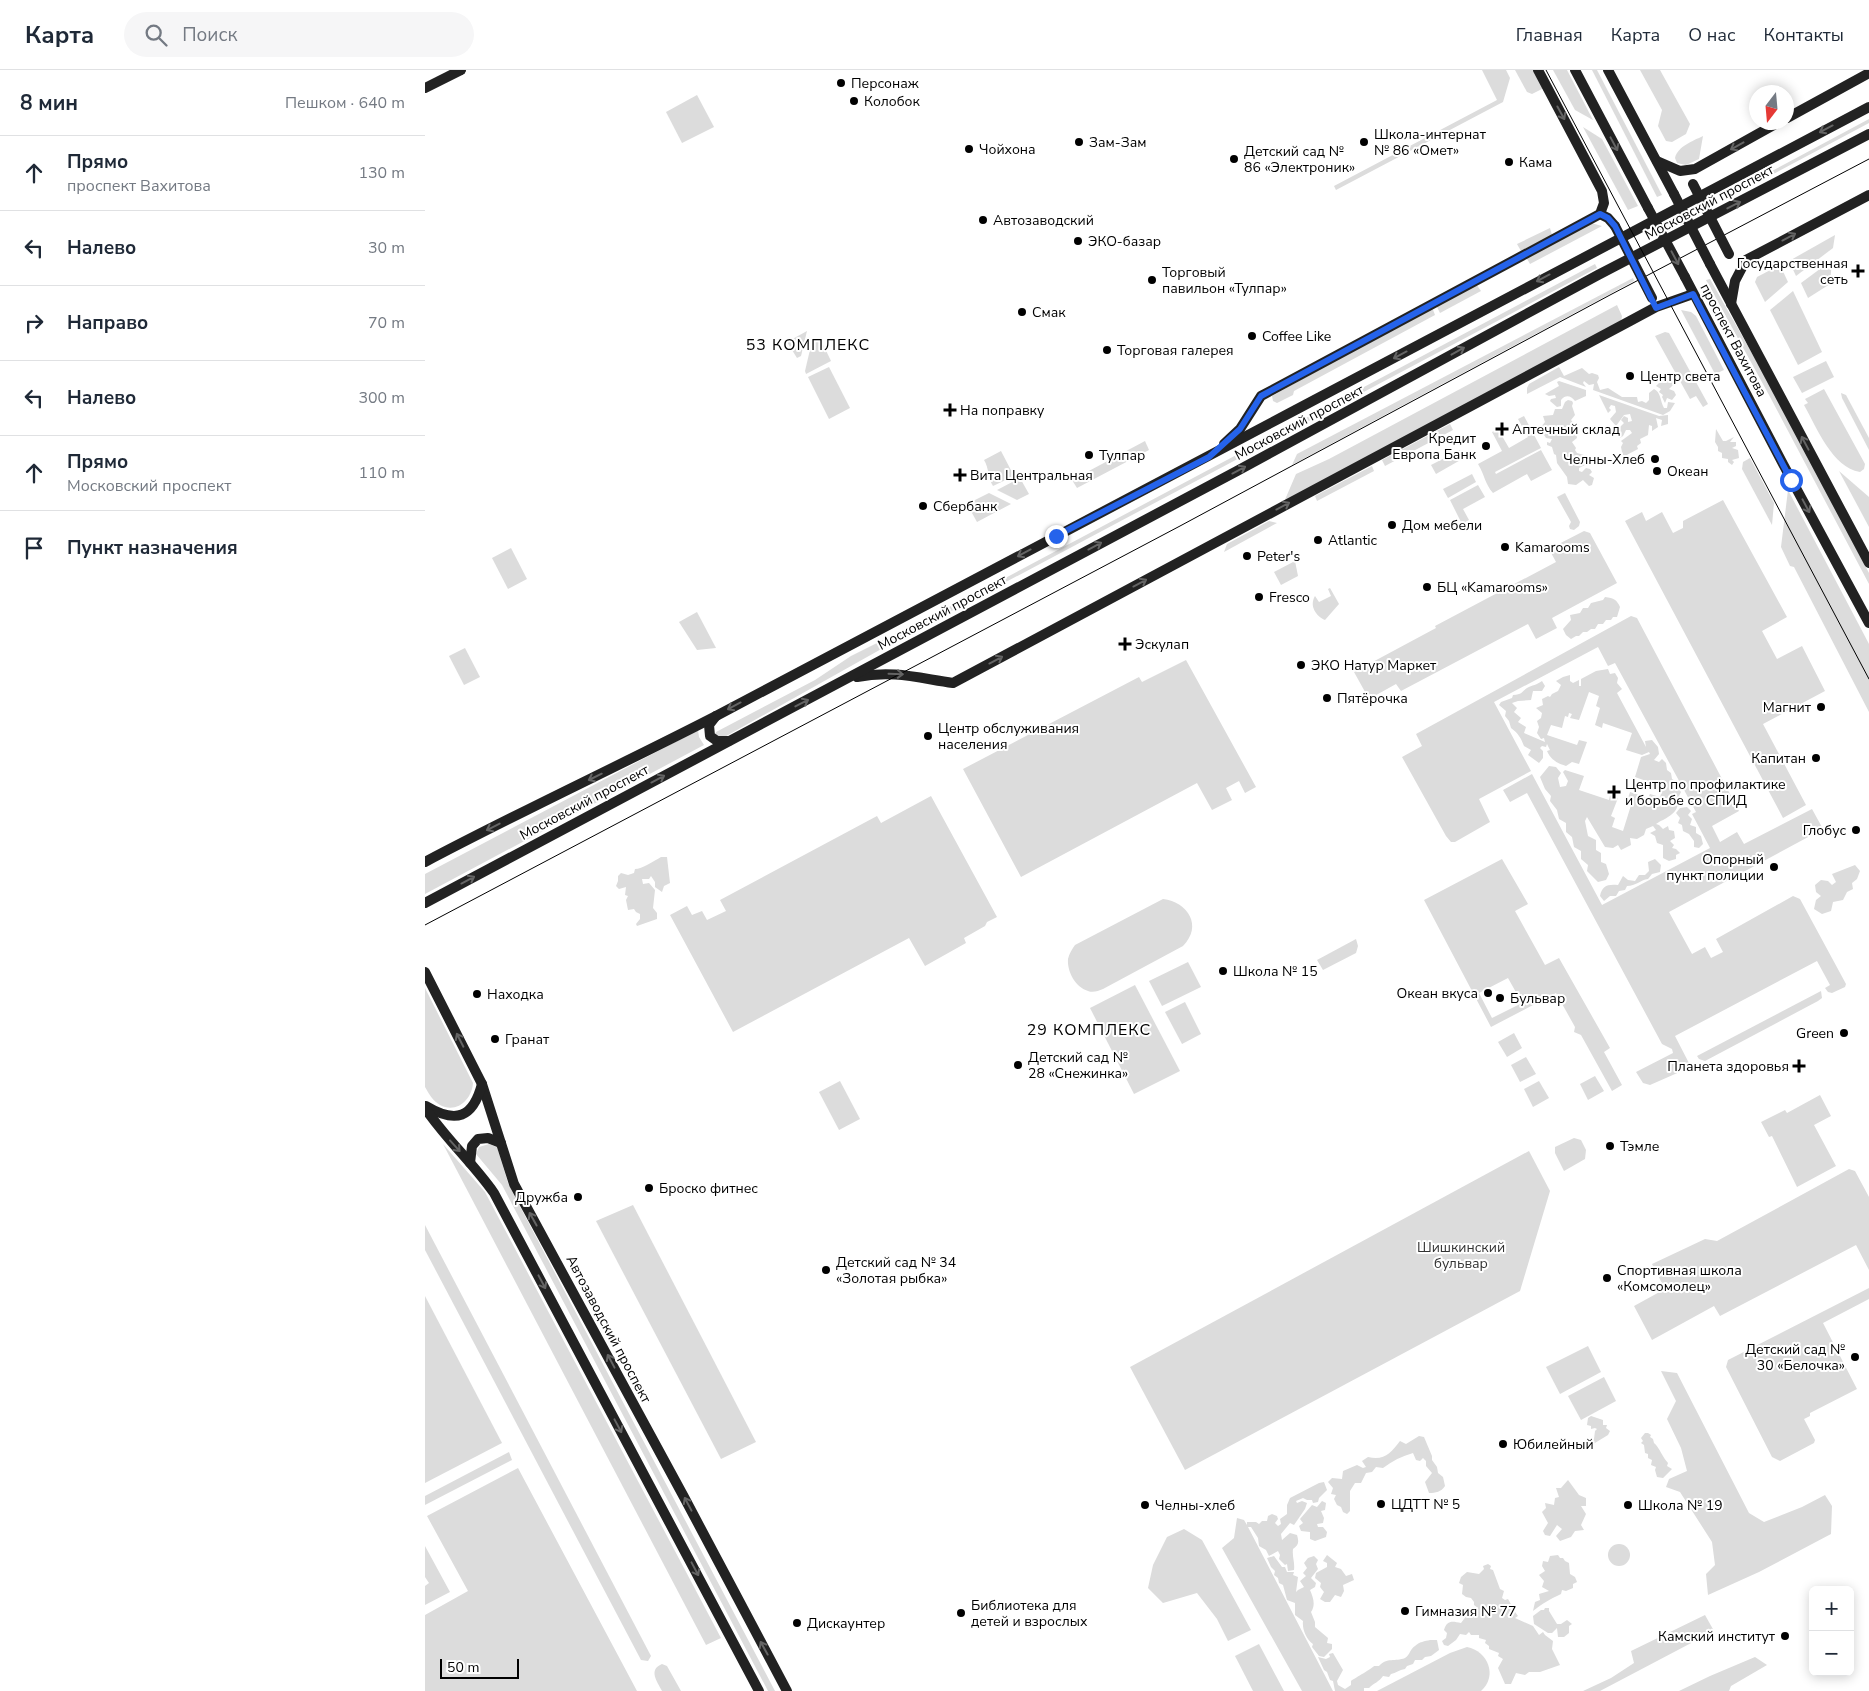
<!DOCTYPE html>
<html lang="ru">
<head>
<meta charset="utf-8">
<style>
	:root { --surface:#fff; --page:#f6f6f7; --text:#1f2937; --muted:#747a83; --line:#e0e1e3 }
	body { margin:0; font-family:"Nunito Sans",sans-serif; background:var(--page); color:var(--text) }
	.controls { position:absolute; right:15px; bottom:15px; display:grid; overflow:hidden; border-radius:8px; box-shadow:0 2px 12px #0003 }
	.controls button { width:45px; height:45px; display:grid; place-items:center; padding:0; border:0; border-bottom:1px solid var(--line); background:var(--surface); color:var(--text); font:25px sans-serif }
	.compass { position:absolute; left:1324px; top:15px; width:45px; height:45px; border-radius:50%; background:var(--surface); box-shadow:0 2px 12px #0003; rotate:196deg }
	.scale { position:absolute; left:15px; bottom:12px; width:79px; box-sizing:border-box; padding-left:5px; border:2px solid #000; border-top:0; font-size:14px; line-height:18px; white-space:nowrap; color:#000; -webkit-text-stroke:4px #fff; paint-order:stroke }
	.stop { position:absolute; width:15px; height:15px; margin:-11px; border:4px solid #2563eb; border-radius:50%; background:#fff }
	.stop.end { background:#2563eb; border-color:#fff; box-shadow:0 1px 5px #0008 }
	.list { margin:0; padding:0; list-style:none }
	h2 { display:flex; justify-content:space-between; align-items:center; height:65px; margin:0; padding:0 20px; font-size:21px }
	h2 small { font-size:16px; font-weight:400; color:var(--muted) }
	.list li { display:grid; grid-template-columns:32px 1fr auto; gap:15px; align-items:center; box-sizing:border-box; height:75px; padding:0 20px; border-top:1px solid var(--line) }
	.list b { display:block; font-size:19px; white-space:nowrap }
	.list p { margin:0; font-size:16px; white-space:nowrap; color:var(--muted) }
	.list em { font-size:16px; font-style:normal; color:var(--muted) }
	.icon { flex:none; width:28px; height:28px; fill:none; stroke:currentColor; stroke-width:2; stroke-linecap:round; stroke-linejoin:round }
	.map { position:relative; flex:none; width:1444px; height:1621px; overflow:hidden }
	header { display:flex; align-items:center; gap:30px; box-sizing:border-box; height:70px; padding:0 25px; background:var(--surface); border-bottom:1px solid var(--line) }
	header strong { font-size:24px }
	nav { display:flex; gap:28px; margin-inline-start:auto; font-size:18px }
	.search { width:350px; height:45px; background:var(--page); display:flex; align-items:center; gap:12px; box-sizing:border-box; padding:0 18px; border-radius:28px; color:var(--muted); font-size:19px }
	main { display:flex }
	aside { flex:1; background:var(--surface) }
	.map>svg:first-child { display:block }
	.green { fill:#dcdcdc; fill-rule:evenodd }
	.lines { fill:none; stroke-linecap:round; stroke-linejoin:round }
	.secondary { stroke:#222; stroke-width:10 }
	.tram { stroke:#000; stroke-width:1 }
	.secondary-bridge { stroke:#222; stroke-width:10 }
	.oneway { stroke:#646464 }
	.route { stroke:#2563eb; stroke-width:6 }
	.poi-dot { fill:#000; stroke:#fff; stroke-width:2 }
	.labels { text-anchor:middle; stroke-width:4; stroke-linejoin:round; paint-order:stroke }
	.poi-label { font-size:14px; fill:#000; stroke:#fff; text-anchor:start }
	.street-label { font-size:14px; fill:#000; stroke:#fff }
	.park-label { font-size:14px; fill:#333; stroke:#fff }
	.quarter-label { font-size:16px; letter-spacing:1px; fill:#000; stroke:#fff }
</style>
</head>
<body>
<header>
<strong>Карта</strong>
<div class="search"><svg class="icon" aria-label="search" viewBox="0 0 24 24"><circle cx="10" cy="10" r="6"/><path d="M15 15l6 6"/></svg>Поиск</div>
<nav><a>Главная</a><a>Карта</a><a>О нас</a><a>Контакты</a></nav>
</header>
<main>
<aside>
<h2>8 мин<small>Пешком · 640 m</small></h2>
<ul class="list">
<li><svg class="icon" aria-label="ahead" viewBox="0 0 24 24"><path d="M12 20V5M6 11l6-6 6 6"/></svg><div><b>Прямо</b><p>проспект Вахитова</p></div><em>130 m</em></li>
<li><svg class="icon" aria-label="left" viewBox="0 0 24 24"><path d="M17 20v-9H6M10 6l-5 5 5 5"/></svg><div><b>Налево</b></div><em>30 m</em></li>
<li><svg class="icon" aria-label="right" viewBox="0 0 24 24"><path d="M7 20v-9h11M14 6l5 5-5 5"/></svg><div><b>Направо</b></div><em>70 m</em></li>
<li><svg class="icon" aria-label="left" viewBox="0 0 24 24"><path d="M17 20v-9H6M10 6l-5 5 5 5"/></svg><div><b>Налево</b></div><em>300 m</em></li>
<li><svg class="icon" aria-label="ahead" viewBox="0 0 24 24"><path d="M12 20V5M6 11l6-6 6 6"/></svg><div><b>Прямо</b><p>Московский проспект</p></div><em>110 m</em></li>
<li><svg class="icon" aria-label="arrive" viewBox="0 0 24 24"><path d="M6 21V4h12l-3 4 3 4H6"/></svg><div><b>Пункт назначения</b></div></li>
</ul>
</aside>
<div class="map">
<svg width="1444" height="1621" viewBox="0 0 1444 1621">
	<rect width="100%" height="100%" fill="#fff"/>
	<g class="green">
		<path d="M 1057,0 L 1081,0 L 1085,8 L 1078,32 L 911,120 L 909,116 L 1072,30 Z"/>
		<path d="M 1090,0 L 1109,0 L 1117,14 L 1117,19 L 1107,24 L 1102,22 Z"/>
		<path d="M 1128,0 L 1142,0 L 1168,50 L 1150,40 Z"/>
		<path d="M 1167,0 L 1172,0 L 1237,125 L 1232,127 Z"/>
		<path d="M 1215,0 L 1235,0 L 1265,54 L 1261,64 L 1247,72 L 1241,71 L 1233,56 L 1237,40 Z"/>
		<path d="M 272,25 L 289,57 L 257,73 L 241,42 Z"/>
		<path d="M 1444,49 L 1444,53 L 1305,127 L 1304,124 Z"/>
		<path d="M 1158,57 L 1177,69 L 1213,136 L 1203,140 Z"/>
		<path d="M 1278,66 L 1274,89 L 1261,95 L 1252,93 L 1250,88 C 1253,76 1268,71 1278,66 Z"/>
		<path d="M 1166,153 L 1177,156 L 1105,194 L 1101,187 Z"/>
		<path d="M 1125,158 L 1127,165 L 1096,181 L 1092,174 Z"/>
		<path d="M 1410,165 L 1408,178 L 1371,206 L 1364,191 Z"/>
		<path d="M 1407,190 L 1405,214 L 1383,228 L 1376,213 Z"/>
		<path d="M 1170,194 L 1172,198 L 483,564 L 296,669 L 290,666 L 291,662 L 390,610 L 426,586 L 554,522 Z"/>
		<path d="M 1355,195 L 1363,212 L 1340,232 L 1330,212 L 1332,207 Z"/>
		<path d="M 1208,208 L 1209,211 L 867,395 L 872,384 Z"/>
		<path d="M 1285,209 L 1355,333 L 1444,503 L 1444,514 L 1344,325 L 1281,210 Z"/>
		<path d="M 1051,214 L 1056,221 L 1015,243 L 1011,235 Z"/>
		<path d="M 1368,221 L 1397,282 L 1373,295 L 1345,240 Z"/>
		<path d="M 1192,235 L 1197,246 L 1196,252 L 859,432 L 871,404 L 904,389 Z"/>
		<path d="M 1007,237 L 1010,245 L 869,321 L 868,325 L 852,333 L 848,331 L 847,326 Z"/>
		<path d="M 1256,240 L 1266,242 L 1271,246 L 1299,300 L 1290,304 Z"/>
		<path d="M 382,261 L 376,286 L 372,288 L 362,272 Z"/>
		<path d="M 1240,262 L 1244,263 L 1283,334 L 1278,337 L 1271,326 L 1265,329 L 1230,266 Z"/>
		<path d="M 388,267 L 395,268 L 406,291 L 381,304 L 380,301 Z"/>
		<path d="M 1401,291 L 1409,307 L 1377,323 L 1368,307 Z"/>
		<path d="M 404,297 L 425,338 L 404,349 L 383,307 Z"/>
		<path d="M 1134,297 L 1139,306 L 1157,298 L 1164,304 L 1167,303 L 1173,305 L 1174,308 L 1172,312 L 1175,320 L 1183,318 L 1197,327 L 1212,327 L 1213,332 L 1217,331 L 1221,333 L 1224,330 L 1224,323 L 1229,319 C 1236,322 1235,331 1239,338 L 1242,338 L 1243,332 L 1250,333 L 1245,341 L 1238,345 L 1168,320 L 1169,314 L 1164,315 L 1159,311 L 1158,313 L 1161,317 L 1135,307 L 1102,324 L 1102,318 L 1104,314 Z"/>
		<path d="M 1244,309 L 1247,309 L 1249,314 L 1244,319 L 1249,321 L 1251,325 L 1247,330 L 1242,328 L 1240,333 L 1237,327 L 1238,325 L 1234,322 L 1236,319 L 1231,316 L 1235,312 L 1239,313 Z"/>
		<path d="M 1134,311 L 1161,320 L 1161,326 L 1150,331 C 1146,326 1141,324 1136,330 L 1136,336 L 1132,337 L 1125,331 L 1126,329 L 1131,328 L 1130,325 L 1124,326 L 1120,324 L 1134,316 L 1132,312 Z"/>
		<path d="M 1399,319 L 1440,394 L 1439,399 L 1435,402 C 1407,397 1392,358 1379,335 L 1383,333 L 1380,329 Z"/>
		<path d="M 1416,323 L 1421,325 L 1444,368 L 1444,380 L 1417,328 Z"/>
		<path d="M 1174,325 L 1234,346 L 1243,345 L 1243,354 L 1236,356 L 1237,350 L 1231,348 L 1233,357 L 1227,361 L 1227,356 L 1224,355 L 1223,365 L 1215,369 L 1216,373 L 1212,376 L 1213,379 L 1198,387 L 1196,377 L 1198,373 L 1196,371 L 1207,363 L 1205,360 L 1201,360 L 1198,366 L 1195,368 L 1193,359 L 1199,353 L 1196,350 L 1199,346 L 1203,348 L 1203,352 L 1207,351 L 1205,344 L 1199,345 L 1191,356 L 1185,349 L 1191,342 L 1190,336 L 1186,335 L 1184,338 L 1186,340 L 1183,343 Z"/>
		<path d="M 1143,330 L 1147,331 L 1148,333 L 1147,336 L 1150,345 L 1146,350 L 1150,356 L 1149,358 L 1141,360 L 1141,363 L 1145,366 L 1148,361 L 1151,362 L 1152,368 L 1147,372 L 1151,378 L 1150,380 L 1152,383 L 1159,385 L 1162,391 L 1160,395 L 1154,398 L 1154,401 L 1157,402 L 1161,398 L 1165,399 L 1167,402 L 1164,405 L 1169,408 L 1167,415 L 1164,416 L 1158,410 L 1151,415 L 1143,414 L 1142,407 L 1132,393 L 1131,385 L 1129,384 L 1127,377 L 1122,375 L 1122,372 L 1125,373 L 1127,369 L 1121,368 L 1116,360 L 1116,357 L 1120,352 L 1118,346 L 1128,345 L 1130,339 L 1137,339 L 1140,332 Z"/>
		<path d="M 1099,346 L 1116,378 L 1070,402 L 1071,404 L 1116,380 L 1127,400 L 1106,411 L 1102,404 L 1068,423 C 1060,414 1060,406 1053,394 L 1077,381 L 1067,362 L 1073,359 L 1084,378 L 1103,367 L 1093,349 Z"/>
		<path d="M 1025,354 L 1028,360 L 960,396 L 957,390 Z"/>
		<path d="M 1291,359 L 1298,371 L 1301,371 L 1309,367 L 1305,372 L 1311,372 L 1311,376 L 1307,378 L 1313,380 L 1314,388 L 1307,390 L 1309,392 L 1307,395 L 1303,392 L 1303,389 L 1297,388 L 1297,383 L 1293,381 L 1293,377 L 1290,372 Z"/>
		<path d="M 720,371 L 724,380 L 652,418 L 647,410 Z"/>
		<path d="M 1035,380 L 1039,388 L 1011,404 L 1006,395 Z"/>
		<path d="M 576,381 L 589,406 L 568,416 C 563,408 564,398 559,390 Z"/>
		<path d="M 1325,388 L 1349,433 L 1347,455 L 1317,399 L 1318,392 Z"/>
		<path d="M 947,396 L 949,401 L 892,431 L 890,426 Z"/>
		<path d="M 1414,401 L 1444,427 L 1444,457 Z"/>
		<path d="M 1047,404 L 1051,412 L 1023,428 L 1018,419 Z"/>
		<path d="M 595,408 L 604,424 L 592,430 L 572,420 Z"/>
		<path d="M 1053,415 L 1060,427 L 1038,439 L 1044,450 L 1037,454 L 1025,430 Z"/>
		<path d="M 1363,420 L 1444,574 L 1444,642 L 1369,497 L 1365,496 L 1356,477 Z"/>
		<path d="M 564,423 L 586,434 L 552,452 L 542,434 Z"/>
		<path d="M 1140,423 L 1155,452 L 1154,456 L 1149,460 L 1145,459 L 1144,456 L 1146,452 L 1132,427 Z"/>
		<path d="M 1298,430 L 1362,547 L 1337,561 L 1352,589 L 1377,576 L 1400,621 L 1338,654 L 1381,735 L 1358,748 L 1200,451 L 1217,442 L 1221,451 L 1237,442 L 1248,463 L 1258,458 L 1258,451 Z"/>
		<path d="M 844,451 L 852,453 L 799,482 L 802,474 Z"/>
		<path d="M 1159,461 L 1165,463 L 1192,513 L 1127,548 L 1132,558 L 1111,569 L 1103,554 L 976,621 L 971,614 L 944,629 L 929,602 L 1011,558 L 1010,556 L 1131,492 L 1124,479 Z"/>
		<path d="M 86,478 L 102,509 L 83,519 L 67,488 Z"/>
		<path d="M 870,491 L 873,506 L 856,515 L 849,502 Z"/>
		<path d="M 905,518 L 914,534 L 900,550 C 891,546 884,536 890,526 L 894,532 L 906,526 L 903,519 Z"/>
		<path d="M 1180,527 C 1189,528 1192,530 1195,537 L 1192,547 L 1188,547 L 1186,550 L 1181,550 L 1178,554 L 1173,554 L 1170,559 L 1166,559 L 1162,562 L 1158,562 L 1154,566 L 1151,566 L 1146,569 L 1141,565 L 1138,559 L 1146,550 L 1145,545 L 1155,543 L 1158,538 L 1163,538 L 1166,533 L 1178,530 Z"/>
		<path d="M 272,542 L 291,578 L 272,580 L 254,552 Z"/>
		<path d="M 1206,546 L 1212,548 L 1314,741 L 1287,756 L 1295,772 L 1312,762 L 1319,774 L 1387,739 L 1398,759 L 1244,842 L 1267,884 L 1280,877 L 1286,888 L 1298,882 L 1291,869 L 1368,826 L 1375,829 L 1421,914 L 1420,917 L 1407,923 L 1403,922 L 1400,918 L 1405,915 L 1392,891 L 1250,966 L 1266,997 L 1225,1015 L 1218,1013 L 1211,1002 L 1248,983 L 1247,979 L 1237,974 L 1102,723 L 1085,732 L 1078,720 L 1107,704 L 1177,835 L 1285,778 L 1267,744 L 1271,742 L 1190,593 L 1183,596 L 1173,577 L 1069,632 L 1106,701 L 1054,729 L 1065,752 L 1030,772 L 1026,772 L 1021,766 L 977,687 L 997,676 L 991,664 Z"/>
		<path d="M 40,578 L 55,607 L 39,615 L 24,586 Z"/>
		<path d="M 761,590 L 831,717 L 820,723 L 814,711 L 801,718 L 807,730 L 787,740 L 772,713 L 596,807 L 538,699 L 714,607 L 717,612 Z"/>
		<path d="M 1183,599 L 1185,604 L 1190,603 L 1193,608 L 1192,613 L 1197,619 L 1192,623 L 1221,677 L 1220,671 L 1227,670 L 1233,677 L 1234,684 L 1229,690 L 1234,692 L 1237,689 L 1241,693 L 1242,700 L 1246,703 L 1247,709 L 1252,712 L 1251,716 L 1256,722 L 1254,726 L 1260,731 L 1258,733 L 1253,733 C 1252,745 1240,748 1231,754 L 1234,755 L 1238,759 L 1243,756 L 1244,760 L 1249,761 L 1250,768 L 1245,771 L 1249,775 L 1247,778 L 1251,779 L 1255,783 L 1251,785 L 1251,789 L 1244,791 L 1238,788 L 1238,775 L 1232,773 L 1230,766 L 1225,763 L 1231,760 L 1228,756 L 1221,759 L 1219,765 L 1212,769 L 1205,768 L 1206,775 L 1196,780 L 1193,775 L 1188,778 L 1180,777 L 1162,747 L 1160,751 L 1163,766 L 1171,770 L 1171,780 L 1176,783 L 1176,792 L 1181,794 L 1184,804 L 1181,810 L 1173,812 L 1162,801 L 1163,795 L 1156,789 L 1156,781 L 1149,777 L 1147,767 L 1141,762 L 1141,753 L 1134,749 L 1132,740 L 1125,731 L 1126,726 L 1120,719 L 1115,707 L 1124,696 L 1131,697 L 1136,703 L 1133,708 L 1135,717 L 1141,716 L 1143,711 L 1138,702 L 1140,700 L 1159,706 L 1154,720 L 1184,730 L 1185,725 L 1193,728 L 1186,746 L 1190,748 L 1187,757 L 1198,761 L 1207,732 L 1202,731 L 1205,722 L 1223,728 L 1225,724 L 1235,727 L 1238,717 L 1210,707 L 1216,687 L 1225,684 L 1224,682 L 1217,685 L 1201,680 L 1207,663 L 1178,653 L 1177,658 L 1170,655 L 1175,638 L 1171,636 L 1174,626 L 1164,622 L 1154,650 L 1145,648 L 1147,644 L 1144,643 L 1143,647 L 1140,646 L 1137,658 L 1126,655 L 1122,665 L 1152,675 L 1154,670 L 1162,672 L 1154,694 L 1147,692 L 1141,696 C 1132,693 1126,690 1122,681 L 1125,680 L 1122,674 L 1121,677 L 1117,676 L 1115,678 L 1118,681 L 1118,688 L 1114,693 L 1103,685 L 1106,680 L 1099,676 C 1096,668 1093,663 1086,658 L 1084,651 L 1080,646 L 1081,641 L 1074,635 L 1076,632 L 1087,628 L 1088,625 C 1098,624 1095,623 1102,618 C 1107,615 1112,615 1117,611 L 1120,616 L 1117,621 L 1108,621 L 1106,630 L 1093,631 L 1087,633 L 1092,638 L 1089,642 L 1096,648 L 1093,652 L 1101,657 L 1099,663 L 1120,672 L 1119,668 L 1116,669 L 1112,663 L 1114,657 L 1112,651 L 1116,648 L 1117,643 L 1111,638 L 1118,635 L 1117,629 L 1123,626 L 1125,627 L 1127,624 L 1133,621 L 1136,615 L 1131,611 L 1138,607 L 1145,605 L 1145,611 L 1148,613 L 1154,610 L 1154,616 L 1156,616 L 1156,609 L 1171,601 Z"/>
		<path d="M 273,660 L 274,667 L 279,675 L 0,824 L 0,804 Z"/>
		<path d="M 506,726 L 572,847 L 562,852 L 560,856 L 539,868 L 541,873 L 500,896 L 484,868 L 308,962 L 245,845 L 262,836 L 267,845 L 277,841 L 282,850 L 301,841 L 295,830 L 452,746 L 456,753 Z"/>
		<path d="M 1262,737 L 1266,741 L 1263,745 L 1267,749 L 1265,755 L 1271,757 L 1271,763 L 1276,766 L 1278,774 L 1274,778 L 1269,777 L 1269,771 L 1264,764 L 1258,761 L 1257,755 L 1253,753 L 1255,748 L 1251,743 L 1255,738 Z"/>
		<path d="M 236,787 L 242,787 L 245,813 L 239,816 L 237,822 L 230,817 L 230,812 L 226,806 L 224,809 L 217,809 L 218,814 L 224,813 L 230,820 L 228,838 L 232,843 L 232,849 L 212,856 L 211,854 L 215,849 L 215,844 L 211,842 L 209,839 L 203,840 L 201,830 L 203,826 L 200,825 L 201,817 L 194,819 L 191,816 L 193,811 L 193,806 L 196,803 L 203,805 L 209,803 L 210,799 C 217,799 229,791 236,787 Z"/>
		<path d="M 1077,789 L 1103,834 L 1090,841 L 1120,895 L 1134,888 L 1185,978 L 1179,982 L 1197,1015 L 1187,1021 L 1156,965 L 1149,962 L 1150,957 L 1131,923 L 1066,957 L 999,830 ZM 1083,908 L 1097,933 L 1067,948 L 1054,923 Z"/>
		<path d="M 1230,789 L 1236,795 L 1235,802 L 1227,804 L 1223,809 C 1215,810 1211,816 1202,816 L 1200,820 L 1194,821 L 1191,826 L 1185,826 L 1179,831 L 1175,826 C 1177,816 1182,814 1193,815 L 1198,806 L 1203,810 L 1210,811 L 1214,805 L 1220,805 L 1224,801 L 1223,792 Z"/>
		<path d="M 1430,795 L 1435,801 L 1432,809 L 1427,813 L 1428,819 L 1422,822 L 1418,830 L 1408,832 L 1406,841 L 1397,844 L 1389,839 L 1391,830 L 1396,826 L 1391,822 L 1390,815 L 1396,810 L 1403,811 L 1407,815 L 1411,812 L 1407,804 Z"/>
		<path d="M 738,829 C 763,832 778,856 758,876 L 678,919 C 673,921 668,923 663,921 C 650,917 642,901 643,889 C 644,884 647,879 650,875 Z"/>
		<path d="M 931,869 L 933,876 L 931,883 L 898,900 L 892,890 Z"/>
		<path d="M 763,892 L 776,917 L 737,936 L 724,911 Z"/>
		<path d="M 710,915 L 755,1001 L 709,1024 L 665,938 Z"/>
		<path d="M 0,918 L 48,1013 C 47,1029 32,1044 15,1035 C 8,1031 4,1024 0,1017 Z"/>
		<path d="M 1396,921 L 1397,928 L 1393,931 L 1280,991 L 1274,989 L 1272,986 Z"/>
		<path d="M 760,932 L 776,964 L 757,974 L 740,942 Z"/>
		<path d="M 1089,963 L 1097,978 L 1082,987 L 1073,972 Z"/>
		<path d="M 1101,987 L 1111,1004 L 1095,1012 L 1086,995 Z"/>
		<path d="M 1170,1006 L 1179,1021 L 1163,1030 L 1155,1014 Z"/>
		<path d="M 415,1011 L 435,1049 L 414,1060 L 394,1022 Z"/>
		<path d="M 1114,1011 L 1124,1028 L 1108,1037 L 1099,1019 Z"/>
		<path d="M 1395,1025 L 1406,1046 L 1389,1055 L 1411,1096 L 1372,1117 L 1347,1066 L 1344,1067 L 1336,1052 L 1360,1040 L 1362,1043 Z"/>
		<path d="M 1149,1068 L 1156,1070 L 1161,1080 L 1160,1089 L 1139,1101 L 1130,1083 L 1130,1077 Z"/>
		<path d="M 18,1074 L 60,1122 L 296,1568 L 281,1575 Z"/>
		<path d="M 64,1074 L 72,1077 L 83,1113 L 90,1127 L 350,1621 L 343,1621 L 77,1115 L 51,1084 L 54,1077 Z"/>
		<path d="M 1104,1081 L 1125,1121 L 1095,1221 L 760,1400 L 705,1297 Z"/>
		<path d="M 1424,1099 L 1430,1101 L 1444,1127 L 1444,1200 L 1431,1175 L 1295,1246 L 1289,1236 L 1227,1270 L 1209,1236 L 1240,1219 L 1227,1194 L 1280,1169 L 1292,1171 Z"/>
		<path d="M 208,1135 L 331,1372 L 296,1389 L 171,1151 Z"/>
		<path d="M 0,1155 L 226,1586 L 223,1591 L 216,1590 L 0,1180 Z"/>
		<path d="M 1444,1218 L 1444,1229 L 1398,1253 L 1432,1319 L 1385,1343 L 1385,1346 L 1379,1349 L 1390,1370 L 1389,1373 L 1355,1391 L 1347,1387 L 1301,1297 L 1303,1290 Z"/>
		<path d="M 0,1226 L 77,1373 L 0,1413 Z"/>
		<path d="M 1163,1276 L 1176,1302 L 1135,1324 L 1121,1297 Z"/>
		<path d="M 1236,1301 L 1252,1303 L 1324,1443 L 1339,1452 L 1377,1437 L 1400,1425 L 1407,1436 L 1406,1464 L 1334,1502 L 1283,1525 L 1281,1504 L 1290,1495 L 1287,1472 L 1255,1422 L 1241,1417 L 1244,1409 L 1262,1401 L 1256,1378 L 1242,1349 L 1251,1331 Z"/>
		<path d="M 1179,1307 L 1191,1331 L 1156,1350 L 1143,1326 Z"/>
		<path d="M 1166,1346 L 1178,1350 L 1178,1355 L 1182,1355 L 1181,1358 L 1185,1361 L 1183,1365 L 1160,1379 L 1158,1374 L 1169,1369 L 1170,1361 L 1172,1359 L 1170,1358 L 1166,1359 L 1166,1356 L 1162,1355 L 1163,1348 Z"/>
		<path d="M 1220,1363 L 1223,1363 L 1226,1365 L 1225,1367 L 1228,1369 L 1229,1373 C 1235,1378 1237,1387 1243,1393 L 1242,1396 L 1247,1399 L 1238,1408 L 1232,1407 L 1230,1400 L 1231,1397 L 1226,1395 L 1227,1390 L 1223,1388 L 1223,1384 L 1220,1383 L 1219,1375 L 1216,1373 L 1218,1371 L 1216,1368 Z"/>
		<path d="M 994,1366 L 999,1367 L 1007,1386 L 1007,1390 L 1012,1397 L 1013,1403 L 1018,1407 L 1020,1416 C 1016,1422 1011,1423 1004,1423 L 1000,1412 L 1007,1403 L 1001,1396 L 1001,1391 L 998,1388 L 995,1391 L 991,1390 L 988,1383 C 977,1386 967,1391 958,1398 L 951,1397 L 947,1402 L 941,1403 L 936,1413 L 930,1413 L 925,1421 L 925,1441 L 922,1444 L 918,1442 L 916,1437 L 912,1435 L 909,1429 L 911,1425 L 906,1424 L 908,1418 L 903,1412 L 907,1408 L 917,1409 L 918,1401 L 932,1395 L 938,1398 L 941,1397 L 937,1391 L 943,1387 C 959,1391 966,1383 975,1371 L 981,1374 Z"/>
		<path d="M 84,1382 L 87,1390 L 0,1435 L 0,1426 Z"/>
		<path d="M 93,1398 L 212,1621 L 0,1621 L 0,1545 L 43,1521 L 2,1446 Z"/>
		<path d="M 1143,1410 L 1154,1425 L 1161,1428 L 1161,1436 L 1156,1436 L 1161,1444 L 1156,1455 L 1159,1460 L 1150,1461 L 1146,1467 L 1135,1471 L 1131,1466 L 1137,1459 L 1132,1455 L 1125,1466 L 1120,1465 L 1118,1461 L 1123,1453 L 1117,1442 L 1121,1438 L 1120,1433 L 1129,1435 L 1130,1428 L 1134,1427 L 1131,1418 L 1136,1418 Z"/>
		<path d="M 899,1412 L 902,1420 L 894,1428 L 893,1432 L 888,1433 L 887,1430 L 882,1430 L 878,1428 L 871,1431 L 872,1433 L 877,1431 L 882,1433 L 880,1439 L 869,1455 L 865,1453 L 856,1464 L 857,1470 L 865,1463 L 872,1465 C 874,1472 874,1475 868,1479 C 867,1487 870,1492 869,1500 L 863,1501 L 862,1494 L 860,1495 L 854,1489 L 855,1485 L 853,1481 L 844,1486 L 841,1480 L 834,1476 L 833,1468 L 826,1457 L 823,1457 L 908,1621 L 877,1621 L 797,1478 L 809,1468 L 812,1448 L 819,1450 L 822,1455 L 822,1452 L 831,1452 L 834,1454 L 837,1451 L 842,1451 L 843,1446 L 847,1444 L 852,1446 L 853,1449 L 850,1453 L 853,1456 L 856,1454 L 855,1449 L 862,1444 L 862,1435 L 865,1428 L 894,1413 Z"/>
		<path d="M 897,1431 L 901,1433 L 900,1440 L 896,1441 L 899,1448 L 898,1453 L 892,1454 L 893,1457 L 898,1457 L 902,1462 L 901,1467 L 890,1471 L 885,1469 L 885,1462 L 876,1461 L 874,1456 L 878,1453 L 875,1449 L 887,1435 L 892,1437 Z"/>
		<path d="M 759,1459 L 777,1470 L 826,1560 L 803,1571 L 792,1549 L 772,1523 L 738,1533 L 723,1518 L 728,1495 L 742,1467 Z"/>
		<circle cx="1194" cy="1485" r="11"/>
		<path d="M 0,1476 L 25,1522 L 0,1535 L 0,1516 L 4,1513 L 0,1507 Z"/>
		<path d="M 902,1485 L 912,1493 L 910,1497 L 916,1499 L 921,1506 L 927,1504 L 929,1510 L 918,1515 L 919,1521 L 916,1527 L 910,1525 L 905,1532 L 900,1532 L 895,1529 L 899,1522 L 895,1517 L 896,1513 L 890,1508 L 891,1503 L 902,1497 L 902,1493 L 898,1491 Z"/>
		<path d="M 1133,1485 L 1135,1488 L 1138,1488 L 1140,1491 L 1144,1493 L 1145,1504 L 1150,1507 L 1152,1512 L 1148,1514 L 1148,1518 L 1141,1521 L 1137,1520 L 1136,1524 C 1125,1529 1117,1534 1108,1541 L 1110,1532 L 1115,1530 L 1114,1524 L 1124,1521 L 1117,1517 L 1119,1511 L 1114,1505 L 1120,1501 L 1117,1496 L 1118,1491 L 1123,1492 L 1125,1486 Z"/>
		<path d="M 849,1486 L 857,1497 L 860,1497 L 862,1502 L 869,1502 L 868,1505 L 873,1507 L 871,1522 L 873,1520 L 879,1517 L 875,1511 L 881,1506 L 878,1503 L 882,1498 L 879,1493 L 883,1488 L 889,1486 L 893,1490 L 891,1494 L 893,1499 L 886,1508 L 891,1513 L 890,1517 L 885,1520 C 888,1527 891,1535 886,1542 L 890,1552 L 890,1557 L 903,1568 L 902,1573 L 907,1574 L 907,1579 L 899,1587 L 894,1586 L 887,1577 L 888,1574 C 881,1569 877,1559 878,1551 L 870,1545 L 870,1533 L 862,1530 L 858,1515 L 854,1513 L 853,1508 L 849,1505 L 850,1501 L 846,1497 L 842,1488 Z"/>
		<path d="M 1063,1494 L 1066,1496 L 1065,1499 L 1068,1500 L 1075,1519 L 1079,1521 L 1077,1528 L 1080,1530 L 1083,1529 L 1087,1536 L 1086,1542 L 1090,1542 L 1093,1546 L 1090,1548 L 1108,1556 L 1114,1565 L 1118,1562 L 1120,1565 L 1128,1571 L 1127,1579 L 1135,1595 L 1115,1602 L 1104,1602 L 1100,1605 L 1091,1603 L 1086,1614 L 1080,1614 L 1073,1598 L 1078,1589 L 1073,1586 L 1074,1583 L 1064,1579 L 1064,1576 L 1060,1573 L 1061,1570 L 1054,1568 L 1054,1565 L 1046,1565 L 1044,1562 L 1041,1565 L 1035,1564 L 1031,1570 L 1023,1576 L 1019,1575 L 1017,1571 L 1021,1568 L 1022,1563 L 1019,1560 C 1022,1550 1027,1551 1036,1553 L 1045,1541 L 1053,1538 L 1049,1535 L 1049,1532 L 1046,1528 L 1041,1527 L 1037,1524 L 1038,1515 L 1034,1513 L 1036,1507 L 1042,1502 L 1054,1504 L 1059,1499 L 1058,1496 Z"/>
		<path d="M 1120,1538 L 1124,1538 L 1124,1541 L 1132,1554 L 1136,1554 L 1142,1550 L 1147,1554 L 1144,1556 L 1144,1563 L 1139,1567 L 1133,1567 L 1132,1558 L 1127,1563 L 1123,1563 L 1109,1554 L 1108,1546 L 1116,1540 L 1119,1540 Z"/>
		<path d="M 1280,1545 L 1289,1561 L 1175,1621 L 1158,1621 L 1186,1608 L 1209,1593 L 1206,1581 Z"/>
		<path d="M 1005,1570 L 1012,1570 L 1014,1580 L 1006,1586 L 1000,1587 L 997,1590 L 990,1590 L 988,1594 L 982,1596 L 980,1599 C 974,1600 971,1603 966,1604 L 964,1607 L 958,1606 C 954,1612 949,1613 944,1618 L 939,1618 L 939,1621 L 910,1621 L 908,1611 L 905,1610 L 902,1602 L 899,1600 L 893,1587 L 901,1589 L 905,1587 L 904,1584 L 908,1583 L 918,1600 L 912,1611 L 913,1615 L 920,1619 L 926,1615 L 926,1611 C 930,1608 948,1598 949,1596 L 954,1596 C 962,1587 970,1592 980,1588 C 985,1585 985,1579 990,1576 C 994,1572 1000,1571 1005,1570 Z"/>
		<path d="M 834,1574 L 859,1621 L 828,1621 L 810,1586 Z"/>
		<path d="M 1042,1577 C 1063,1581 1073,1606 1056,1621 L 952,1621 L 1025,1583 Z"/>
		<path d="M 1330,1587 L 1342,1595 L 1306,1616 L 1304,1621 L 1254,1621 L 1285,1606 Z"/>
		<path d="M 237,1594 L 242,1596 L 256,1621 L 237,1621 C 232,1611 223,1600 237,1594 Z"/>
	</g>
	<g class="lines">
		<g class="secondary">
			<path d="M 1150,0 L 1223,138"/>
			<path d="M 1183,0 L 1249,124"/>
			<path d="M 0,18 L 36,0"/>
			<path d="M 1362,48 L 1444,3"/>
			<path d="M 1232,91 L 1255,101 L 1270,99 L 1354,52"/>
			<path d="M 1175,144 L 1183,148 L 1190,156"/>
			<path d="M 1285,194 L 1444,493"/>
			<path d="M 1260,207 L 1358,394 L 1444,553"/>
			<path d="M 1306,234 L 1310,211 L 1321,190 L 1444,125"/>
			<path d="M 799,374 L 815,359 L 836,326 L 1175,144 L 1179,133 L 1177,121 L 1113,0"/>
			<path d="M 432,607 C 468,600 493,608 528,613 L 1205,251 L 1231,237 L 1268,224"/>
			<path d="M 291,646 L 284,655 L 285,666 L 292,671 L 304,671"/>
			<path d="M 0,792 C 96,741 196,695 293,645 C 677,444 1060,238 1444,37"/>
			<path d="M 0,833 L 812,401 L 1173,205 L 1444,64"/>
			<path d="M 0,902 L 57,1014 L 89,1114 L 259,1427 L 362,1621"/>
			<path d="M 1,1036 C 31,1054 48,1048 57,1014"/>
			<path d="M 0,1038 C 21,1069 48,1093 69,1123 L 334,1621"/>
			<path d="M 45,1093 L 47,1076 L 53,1069 L 63,1068 L 76,1073"/>
		</g>
		<g class="tram">
			<path d="M 1121,0 L 1444,609"/>
			<path d="M 0,855 L 755,456 L 1185,225 L 1444,89"/>
		</g>
		<g class="secondary-bridge">
			<path d="M 1268,114 L 1304,184"/>
			<path d="M 1249,124 L 1285,194"/>
			<path d="M 1223,138 L 1260,207"/>
			<path d="M 1190,156 L 1227,228"/>
		</g>
	</g>
	<defs><path id="oneway-shaft" d="M-6 0H5M1.5-3L5.5 0L1.5 3" fill="none" stroke-width="1.6" stroke-linecap="round" stroke-linejoin="round" transform="scale(1.25)"/></defs>
	<g class="oneway">
		<use href="#oneway-shaft" transform="translate(1136 43) rotate(61)"/>
		<use href="#oneway-shaft" transform="translate(1401 59) rotate(152)"/>
		<use href="#oneway-shaft" transform="translate(1189 74) rotate(62)"/>
		<use href="#oneway-shaft" transform="translate(1312 76) rotate(151)"/>
		<use href="#oneway-shaft" transform="translate(1309 135) rotate(-27)"/>
		<use href="#oneway-shaft" transform="translate(1364 167) rotate(-28)"/>
		<use href="#oneway-shaft" transform="translate(1250 188) rotate(62)"/>
		<use href="#oneway-shaft" transform="translate(1118 208) rotate(152)"/>
		<use href="#oneway-shaft" transform="translate(1033 281) rotate(-29)"/>
		<use href="#oneway-shaft" transform="translate(975 285) rotate(152)"/>
		<use href="#oneway-shaft" transform="translate(1380 373) rotate(-118)"/>
		<use href="#oneway-shaft" transform="translate(814 400) rotate(-28)"/>
		<use href="#oneway-shaft" transform="translate(858 436) rotate(-28)"/>
		<use href="#oneway-shaft" transform="translate(1381 436) rotate(62)"/>
		<use href="#oneway-shaft" transform="translate(670 476) rotate(-28)"/>
		<use href="#oneway-shaft" transform="translate(599 483) rotate(152)"/>
		<use href="#oneway-shaft" transform="translate(715 513) rotate(-28)"/>
		<use href="#oneway-shaft" transform="translate(571 590) rotate(-28)"/>
		<use href="#oneway-shaft" transform="translate(471 604) rotate(2)"/>
		<use href="#oneway-shaft" transform="translate(377 633) rotate(-27)"/>
		<use href="#oneway-shaft" transform="translate(309 636) rotate(152)"/>
		<use href="#oneway-shaft" transform="translate(170 707) rotate(154)"/>
		<use href="#oneway-shaft" transform="translate(233 709) rotate(-28)"/>
		<use href="#oneway-shaft" transform="translate(68 757) rotate(153)"/>
		<use href="#oneway-shaft" transform="translate(43 810) rotate(-28)"/>
		<use href="#oneway-shaft" transform="translate(35 970) rotate(-117)"/>
		<use href="#oneway-shaft" transform="translate(30 1076) rotate(48)"/>
		<use href="#oneway-shaft" transform="translate(108 1149) rotate(-119)"/>
		<use href="#oneway-shaft" transform="translate(117 1212) rotate(62)"/>
		<use href="#oneway-shaft" transform="translate(186 1291) rotate(-118)"/>
		<use href="#oneway-shaft" transform="translate(193 1356) rotate(62)"/>
		<use href="#oneway-shaft" transform="translate(263 1434) rotate(-118)"/>
		<use href="#oneway-shaft" transform="translate(270 1499) rotate(62)"/>
		<use href="#oneway-shaft" transform="translate(339 1578) rotate(-119)"/>
	</g>
	<g class="lines">
		<path class="route" d="M 631,466 L 784,387 L 815,359 L 836,326 L 1175,144 L 1183,148 L 1190,156 L 1231,238 L 1268,224 L 1366,410"/>
	</g>
	<g class="poi-dot">
		<circle cx="416" cy="13" r="5"/>
		<circle cx="429" cy="31" r="5"/>
		<circle cx="654" cy="72" r="5"/>
		<circle cx="939" cy="72" r="5"/>
		<circle cx="544" cy="79" r="5"/>
		<circle cx="809" cy="89" r="5"/>
		<circle cx="1084" cy="92" r="5"/>
		<circle cx="558" cy="150" r="5"/>
		<circle cx="653" cy="171" r="5"/>
		<path d="M1430.5 193.5h5v5h5v5h-5v5h-5v-5h-5v-5h5z"/>
		<circle cx="727" cy="210" r="5"/>
		<circle cx="597" cy="242" r="5"/>
		<circle cx="827" cy="266" r="5"/>
		<circle cx="682" cy="280" r="5"/>
		<circle cx="1205" cy="306" r="5"/>
		<path d="M522.5 332.5h5v5h5v5h-5v5h-5v-5h-5v-5h5z"/>
		<path d="M1074.5 351.5h5v5h5v5h-5v5h-5v-5h-5v-5h5z"/>
		<circle cx="1061" cy="376" r="5"/>
		<circle cx="664" cy="385" r="5"/>
		<circle cx="1230" cy="389" r="5"/>
		<circle cx="1232" cy="401" r="5"/>
		<path d="M532.5 397.5h5v5h5v5h-5v5h-5v-5h-5v-5h5z"/>
		<circle cx="498" cy="436" r="5"/>
		<circle cx="967" cy="455" r="5"/>
		<circle cx="893" cy="470" r="5"/>
		<circle cx="1080" cy="477" r="5"/>
		<circle cx="822" cy="486" r="5"/>
		<circle cx="1002" cy="517" r="5"/>
		<circle cx="834" cy="527" r="5"/>
		<path d="M697.5 566.5h5v5h5v5h-5v5h-5v-5h-5v-5h5z"/>
		<circle cx="876" cy="595" r="5"/>
		<circle cx="902" cy="628" r="5"/>
		<circle cx="1396" cy="637" r="5"/>
		<circle cx="503" cy="666" r="5"/>
		<circle cx="1391" cy="688" r="5"/>
		<path d="M1186.5 714.5h5v5h5v5h-5v5h-5v-5h-5v-5h5z"/>
		<circle cx="1431" cy="760" r="5"/>
		<circle cx="1349" cy="797" r="5"/>
		<circle cx="798" cy="901" r="5"/>
		<circle cx="1063" cy="923" r="5"/>
		<circle cx="52" cy="924" r="5"/>
		<circle cx="1075" cy="928" r="5"/>
		<circle cx="1419" cy="963" r="5"/>
		<circle cx="70" cy="969" r="5"/>
		<circle cx="593" cy="995" r="5"/>
		<path d="M1371.5 988.5h5v5h5v5h-5v5h-5v-5h-5v-5h5z"/>
		<circle cx="1185" cy="1076" r="5"/>
		<circle cx="224" cy="1118" r="5"/>
		<circle cx="153" cy="1127" r="5"/>
		<circle cx="401" cy="1200" r="5"/>
		<circle cx="1182" cy="1208" r="5"/>
		<circle cx="1430" cy="1287" r="5"/>
		<circle cx="1078" cy="1374" r="5"/>
		<circle cx="956" cy="1434" r="5"/>
		<circle cx="720" cy="1435" r="5"/>
		<circle cx="1203" cy="1435" r="5"/>
		<circle cx="980" cy="1541" r="5"/>
		<circle cx="536" cy="1543" r="5"/>
		<circle cx="372" cy="1553" r="5"/>
		<circle cx="1360" cy="1566" r="5"/>
	</g>
	<g class="labels">
		<g class="poi-label">
			<text x="426" y="18">Персонаж</text>
			<text x="439" y="36">Колобок</text>
			<text x="949" y="69">Школа-интернат<tspan x="949" dy="16">№ 86 «Омет»</tspan></text>
			<text x="664" y="77">Зам-Зам</text>
			<text x="554" y="84">Чойхона</text>
			<text x="819" y="86">Детский сад №<tspan x="819" dy="16">86 «Электроник»</tspan></text>
			<text x="1094" y="97">Кама</text>
			<text x="568" y="155">Автозаводский</text>
			<text x="663" y="176">ЭКО-базар</text>
			<text x="1423" y="198" text-anchor="end">Государственная<tspan x="1423" dy="16">сеть</tspan></text>
			<text x="737" y="207">Торговый<tspan x="737" dy="16">павильон «Тулпар»</tspan></text>
			<text x="607" y="247">Смак</text>
			<text x="837" y="271">Coffee Like</text>
			<text x="692" y="285">Торговая галерея</text>
			<text x="1215" y="311">Центр света</text>
			<text x="535" y="345">На поправку</text>
			<text x="1087" y="364">Аптечный склад</text>
			<text x="1051" y="373" text-anchor="end">Кредит<tspan x="1051" dy="16">Европа Банк</tspan></text>
			<text x="674" y="390">Тулпар</text>
			<text x="1220" y="394" text-anchor="end">Челны-Хлеб</text>
			<text x="1242" y="406">Океан</text>
			<text x="545" y="410">Вита Центральная</text>
			<text x="508" y="441">Сбербанк</text>
			<text x="977" y="460">Дом мебели</text>
			<text x="903" y="475">Atlantic</text>
			<text x="1090" y="482">Kamarooms</text>
			<text x="832" y="491">Peter's</text>
			<text x="1012" y="522">БЦ «Kamarooms»</text>
			<text x="844" y="532">Fresco</text>
			<text x="710" y="579">Эскулап</text>
			<text x="886" y="600">ЭКО Натур Маркет</text>
			<text x="912" y="633">Пятёрочка</text>
			<text x="1386" y="642" text-anchor="end">Магнит</text>
			<text x="513" y="663">Центр обслуживания<tspan x="513" dy="16">населения</tspan></text>
			<text x="1381" y="693" text-anchor="end">Капитан</text>
			<text x="1200" y="719">Центр по профилактике<tspan x="1200" dy="16">и борьбе со СПИД</tspan></text>
			<text x="1421" y="765" text-anchor="end">Глобус</text>
			<text x="1339" y="794" text-anchor="end">Опорный<tspan x="1339" dy="16">пункт полиции</tspan></text>
			<text x="808" y="906">Школа № 15</text>
			<text x="1053" y="928" text-anchor="end">Океан вкуса</text>
			<text x="62" y="929">Находка</text>
			<text x="1085" y="933">Бульвар</text>
			<text x="1409" y="968" text-anchor="end">Green</text>
			<text x="80" y="974">Гранат</text>
			<text x="603" y="992">Детский сад №<tspan x="603" dy="16">28 «Снежинка»</tspan></text>
			<text x="1364" y="1001" text-anchor="end">Планета здоровья</text>
			<text x="1195" y="1081">Тэмле</text>
			<text x="234" y="1123">Броско фитнес</text>
			<text x="143" y="1132" text-anchor="end">Дружба</text>
			<text x="411" y="1197">Детский сад № 34<tspan x="411" dy="16">«Золотая рыбка»</tspan></text>
			<text x="1192" y="1205">Спортивная школа<tspan x="1192" dy="16">«Комсомолец»</tspan></text>
			<text x="1420" y="1284" text-anchor="end">Детский сад №<tspan x="1420" dy="16">30 «Белочка»</tspan></text>
			<text x="1088" y="1379">Юбилейный</text>
			<text x="966" y="1439">ЦДТТ № 5</text>
			<text x="730" y="1440">Челны-хлеб</text>
			<text x="1213" y="1440">Школа № 19</text>
			<text x="546" y="1540">Библиотека для<tspan x="546" dy="16">детей и взрослых</tspan></text>
			<text x="990" y="1546">Гимназия № 77</text>
			<text x="382" y="1558">Дискаунтер</text>
			<text x="1350" y="1571" text-anchor="end">Камский институт</text>
		</g>
		<g class="street-label">
			<text transform="translate(1284 132) rotate(-28)" y="5">Московский проспект</text>
			<text transform="translate(1309 270) rotate(62)" y="5">проспект Вахитова</text>
			<text transform="translate(874 352) rotate(-28)" y="5">Московский проспект</text>
			<text transform="translate(517 542) rotate(-28)" y="5">Московский проспект</text>
			<text transform="translate(159 732) rotate(-28)" y="5">Московский проспект</text>
			<text transform="translate(184 1259) rotate(62)" y="5">Автозаводский проспект</text>
		</g>
		<g class="park-label">
			<text x="1036" y="1182">Шишкинский<tspan x="1036" dy="16">бульвар</tspan></text>
		</g>
		<g class="quarter-label">
			<text x="383" y="280">53 КОМПЛЕКС</text>
			<text x="664" y="965">29 КОМПЛЕКС</text>
		</g>
	</g>
</svg>
<div class="controls">
<button>+</button>
<button>−</button>
</div>
<svg class="compass" viewBox="-18 -18 36 36"><path d="M0-13l5 13h-10z" fill="#e53935"/><path d="M0 13l5-13h-10z" fill="#747a83"/></svg>
<div class="scale">50 m</div>
<div class="stop" style="left:1366px;top:410px"></div>
<div class="stop end" style="left:631px;top:466px"></div>
</div>
</main>
</body>
</html>
